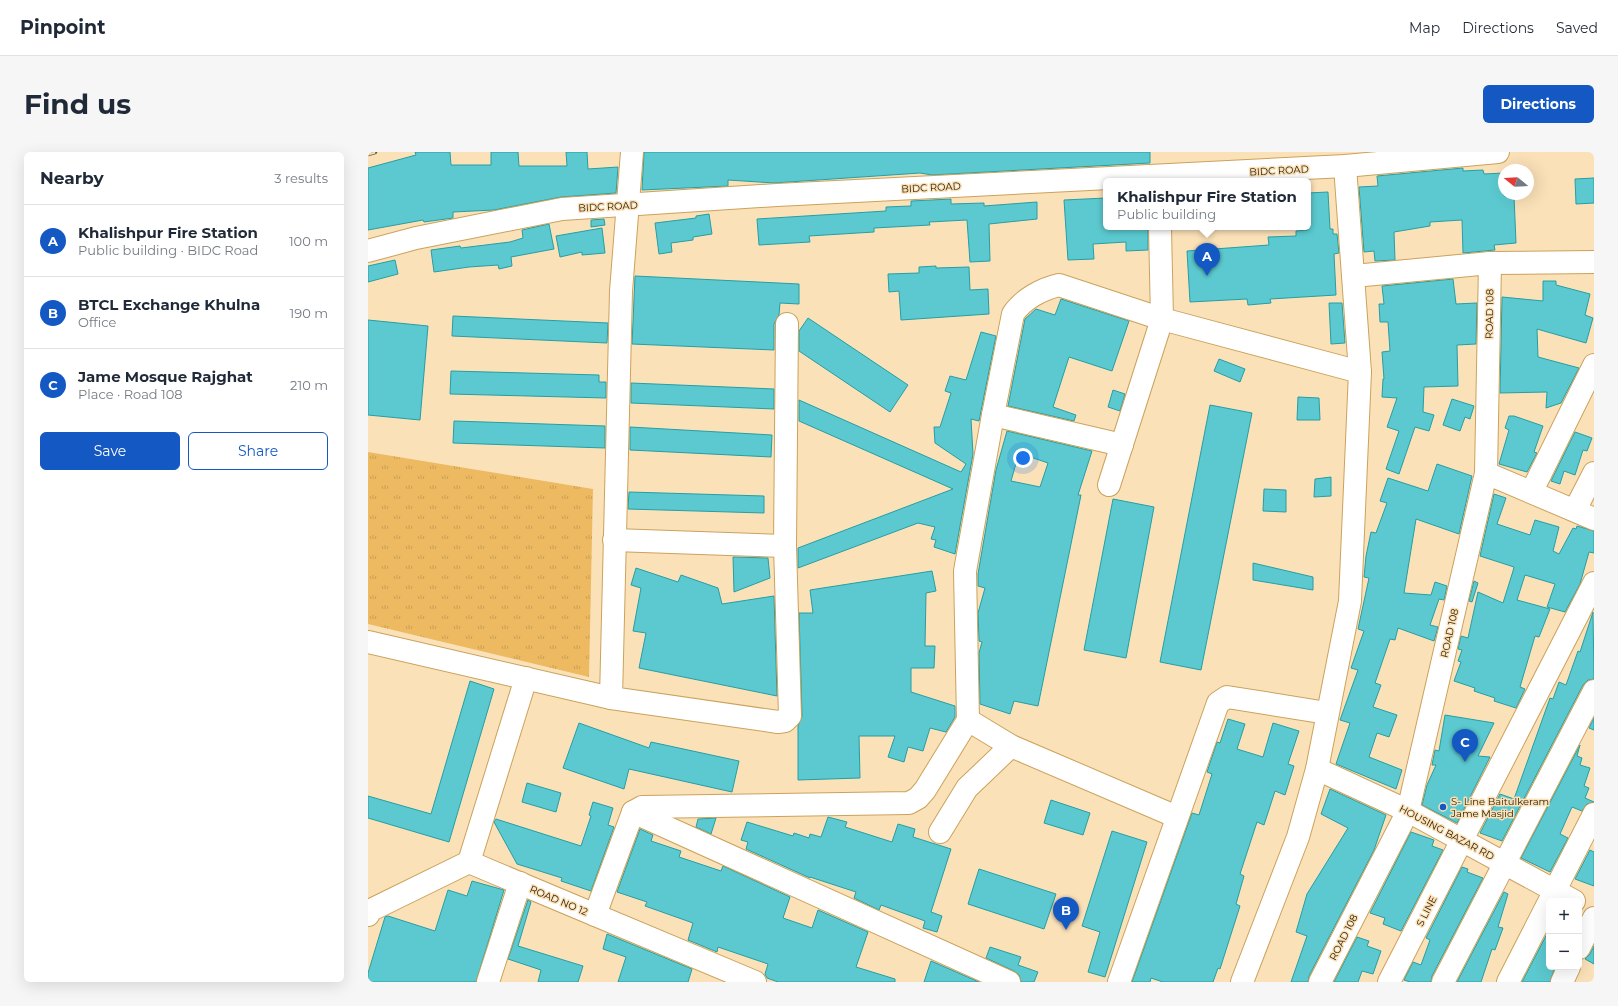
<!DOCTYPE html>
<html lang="en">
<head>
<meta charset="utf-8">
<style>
	:root { --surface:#fff; --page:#f6f6f7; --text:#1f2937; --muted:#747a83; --line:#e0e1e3; --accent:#1358c3 }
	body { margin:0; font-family:Montserrat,sans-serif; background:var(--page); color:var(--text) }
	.controls { position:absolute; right:12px; bottom:12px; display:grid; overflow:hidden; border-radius:6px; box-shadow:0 4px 16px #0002 }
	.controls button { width:36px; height:36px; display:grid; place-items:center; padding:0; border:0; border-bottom:1px solid var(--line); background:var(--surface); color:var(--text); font:20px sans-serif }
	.compass { position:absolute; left:1130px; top:12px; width:36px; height:36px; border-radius:50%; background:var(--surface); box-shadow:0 4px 16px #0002; rotate:288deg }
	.you { position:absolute; left:655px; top:306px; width:14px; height:14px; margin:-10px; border:3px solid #fff; border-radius:50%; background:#1a73e8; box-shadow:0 0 0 6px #1a73e833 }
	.badge { display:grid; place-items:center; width:26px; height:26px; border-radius:50%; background:var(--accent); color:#fff; font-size:13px; font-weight:700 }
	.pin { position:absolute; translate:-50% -33px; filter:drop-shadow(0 1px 2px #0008) }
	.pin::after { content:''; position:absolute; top:21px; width:14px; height:12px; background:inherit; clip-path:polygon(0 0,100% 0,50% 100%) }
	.popup { position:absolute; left:735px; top:26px; width:208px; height:52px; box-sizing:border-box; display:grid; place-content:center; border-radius:6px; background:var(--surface); filter:drop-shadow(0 1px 3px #0005); font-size:13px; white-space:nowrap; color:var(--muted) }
	.popup b { font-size:15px; color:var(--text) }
	.popup::after { content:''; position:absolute; left:50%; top:100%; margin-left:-8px; border:8px solid transparent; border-top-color:var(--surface) }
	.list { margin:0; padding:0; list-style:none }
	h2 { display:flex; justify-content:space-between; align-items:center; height:52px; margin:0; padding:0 16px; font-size:17px }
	h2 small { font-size:13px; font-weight:400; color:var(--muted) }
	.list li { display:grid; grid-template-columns:26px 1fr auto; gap:12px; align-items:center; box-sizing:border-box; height:72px; padding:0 16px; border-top:1px solid var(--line) }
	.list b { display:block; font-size:15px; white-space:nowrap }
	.list p { margin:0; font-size:13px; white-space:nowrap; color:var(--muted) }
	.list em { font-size:13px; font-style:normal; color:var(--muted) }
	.actions { display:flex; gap:8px; padding:12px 16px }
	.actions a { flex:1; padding:9px 0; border:1px solid var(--accent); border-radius:6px; text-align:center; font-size:14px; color:var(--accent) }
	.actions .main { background:var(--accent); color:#fff }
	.map { position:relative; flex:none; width:1226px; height:830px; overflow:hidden; border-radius:6px }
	header { display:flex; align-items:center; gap:24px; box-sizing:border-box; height:56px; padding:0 20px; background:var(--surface); border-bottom:1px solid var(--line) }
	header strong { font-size:19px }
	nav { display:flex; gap:22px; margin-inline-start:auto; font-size:14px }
	.intro { display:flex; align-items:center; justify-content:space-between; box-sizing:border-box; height:96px; padding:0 24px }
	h1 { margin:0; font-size:28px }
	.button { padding:10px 18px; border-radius:6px; background:var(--accent); color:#fff; font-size:14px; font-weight:700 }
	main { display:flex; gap:24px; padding:0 24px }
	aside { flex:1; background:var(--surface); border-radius:6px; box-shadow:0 4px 16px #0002 }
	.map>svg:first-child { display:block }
	.park { fill:url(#park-tufts) }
	.building { fill:#5bc9cf; stroke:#269ea4; fill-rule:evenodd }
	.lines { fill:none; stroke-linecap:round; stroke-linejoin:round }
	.minor-casing { stroke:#cba25c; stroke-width:24 }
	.major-casing { stroke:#cba25c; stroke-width:24 }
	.minor { stroke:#fff; stroke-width:22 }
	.major { stroke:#fff; stroke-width:22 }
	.rail-casing { stroke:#6d5b3b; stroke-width:4.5 }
	.rail { stroke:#fbe1b8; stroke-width:3; stroke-dasharray:9; stroke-linecap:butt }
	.poi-dot { fill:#1358c3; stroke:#fbe1b8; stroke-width:1.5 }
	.labels { text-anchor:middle; stroke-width:3; stroke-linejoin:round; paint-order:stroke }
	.street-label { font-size:10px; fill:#2a1b00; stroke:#fbe1b8 }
	.poi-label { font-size:10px; fill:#2a1b00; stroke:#fbe1b8; text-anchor:start }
</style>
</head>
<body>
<header>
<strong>Pinpoint</strong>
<nav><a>Map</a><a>Directions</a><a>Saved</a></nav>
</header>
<div class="intro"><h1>Find us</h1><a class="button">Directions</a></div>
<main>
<aside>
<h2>Nearby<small>3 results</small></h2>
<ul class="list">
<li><span class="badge">A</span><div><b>Khalishpur Fire Station</b><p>Public building · BIDC Road</p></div><em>100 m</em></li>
<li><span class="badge">B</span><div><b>BTCL Exchange Khulna</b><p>Office</p></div><em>190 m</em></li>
<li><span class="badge">C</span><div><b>Jame Mosque Rajghat</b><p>Place · Road 108</p></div><em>210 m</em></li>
</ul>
<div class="actions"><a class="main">Save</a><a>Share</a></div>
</aside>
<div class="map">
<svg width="1226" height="830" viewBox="0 0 1226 830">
	<defs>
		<pattern id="park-tufts" width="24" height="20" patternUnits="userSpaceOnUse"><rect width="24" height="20" fill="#edba62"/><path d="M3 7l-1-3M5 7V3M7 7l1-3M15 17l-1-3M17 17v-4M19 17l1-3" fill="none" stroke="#cb9f53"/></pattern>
	</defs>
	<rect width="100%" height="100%" fill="#fbe1b8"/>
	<path class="park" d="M 0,300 L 225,337 L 221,525 L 0,472 Z"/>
	<g class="building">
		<path d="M 47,0 L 82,0 L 83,13 L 123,13 L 123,0 L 150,0 L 151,14 L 199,14 L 198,0 L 219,0 L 220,17 L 250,15 L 248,41 L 193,45 L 126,58 L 85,60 L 85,66 L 56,70 L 55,68 L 0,78 L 0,16 L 48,3 Z"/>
		<path d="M 276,0 L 782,0 L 782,11 L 564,23 L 552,21 L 406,31 L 360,28 L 360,34 L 274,38 Z"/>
		<path d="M 1095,16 L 1095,19 L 1115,18 L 1116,22 L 1136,21 L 1136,44 L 1146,44 L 1148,91 L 1126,93 L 1127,98 L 1095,101 L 1094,68 L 1062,70 L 1062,74 L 1026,80 L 1027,108 L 1007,109 L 1006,99 L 996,100 L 991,35 L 1010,34 L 1009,24 Z"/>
		<path d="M 1226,26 L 1226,51 L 1208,52 L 1207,27 Z"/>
		<path d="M 960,40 L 962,77 L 965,77 L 965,82 L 969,82 L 971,101 L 966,102 L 968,143 L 902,147 L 903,151 L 880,153 L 879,147 L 822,150 L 819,99 L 901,93 L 900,85 L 928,84 L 928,79 L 940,78 L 940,41 Z"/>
		<path d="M 738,46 L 738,75 L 780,75 L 780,98 L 758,99 L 758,90 L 725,92 L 726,107 L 700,108 L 696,48 Z"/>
		<path d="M 583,47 L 583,52 L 616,51 L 616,54 L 669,50 L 669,67 L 621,72 L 622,109 L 602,110 L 599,68 L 561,70 L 562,73 L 506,76 L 506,80 L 441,84 L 442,90 L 391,93 L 389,67 L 518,59 L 518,55 L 543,54 L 543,49 Z"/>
		<path d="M 341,62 L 344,82 L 325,85 L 325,88 L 303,91 L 304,100 L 291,102 L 287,71 L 328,66 L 328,64 Z"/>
		<path d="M 236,67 L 237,73 L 223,75 L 223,68 Z"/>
		<path d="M 181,72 L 186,97 L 143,105 L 144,114 L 131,117 L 130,113 L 101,115 L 66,120 L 63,98 L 92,94 L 93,96 L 142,90 L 155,86 L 154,78 Z"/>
		<path d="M 234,76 L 237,101 L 214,103 L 214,100 L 192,105 L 188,84 Z"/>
		<path d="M 27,108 L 30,122 L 0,130 L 0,114 Z"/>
		<path d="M 568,114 L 568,116 L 601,115 L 602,138 L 620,137 L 621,162 L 533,168 L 531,139 L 521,140 L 520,122 L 551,121 L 551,115 Z"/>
		<path d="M 267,124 L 431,132 L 431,152 L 412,151 L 411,163 L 406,172 L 406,198 L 264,192 Z"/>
		<path d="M 1085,127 L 1088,152 L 1109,151 L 1108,192 L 1089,193 L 1090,234 L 1056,235 L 1055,260 L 1066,263 L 1061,279 L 1047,275 L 1031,322 L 1018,317 L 1031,279 L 1019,275 L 1029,246 L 1014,245 L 1015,227 L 1016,227 L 1014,200 L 1022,199 L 1020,170 L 1012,170 L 1011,152 L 1016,152 L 1014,134 Z"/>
		<path d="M 1175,129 L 1188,129 L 1188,133 L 1222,142 L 1217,163 L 1225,166 L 1218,191 L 1169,177 L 1170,205 L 1211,216 L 1193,251 L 1178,256 L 1179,240 L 1132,241 L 1134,145 L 1175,149 Z"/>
		<path d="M 693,147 L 761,169 L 744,219 L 701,205 L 685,255 L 708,263 L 706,269 L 640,254 L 657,167 L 668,157 L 687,163 Z"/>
		<path d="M 961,151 L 974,151 L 977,191 L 963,192 Z"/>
		<path d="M 85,164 L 240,171 L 239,191 L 84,184 Z"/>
		<path d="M 440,166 L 540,233 L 522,260 L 431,199 L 431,179 Z"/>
		<path d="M 0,168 L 60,174 L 52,268 L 0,263 Z"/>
		<path d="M 613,180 L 628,184 L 611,269 L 603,267 L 605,302 L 587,402 L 566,395 L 568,388 L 563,387 L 567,375 L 550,371 L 430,416 L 430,396 L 585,337 L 431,269 L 431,248 L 593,320 L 598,312 L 567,291 L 566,275 L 572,275 L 583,241 L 577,239 L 582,224 L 598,228 Z"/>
		<path d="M 851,207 L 877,217 L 872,230 L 846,219 Z"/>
		<path d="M 83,219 L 231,223 L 231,230 L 238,230 L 238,246 L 82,242 Z"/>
		<path d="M 263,231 L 406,237 L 406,257 L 263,251 Z"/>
		<path d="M 745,238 L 757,242 L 752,259 L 740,255 Z"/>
		<path d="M 930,245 L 951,246 L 952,268 L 929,268 Z"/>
		<path d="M 1084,247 L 1106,254 L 1102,267 L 1097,265 L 1092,279 L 1075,273 Z"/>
		<path d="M 842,253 L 884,261 L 833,518 L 792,510 Z"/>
		<path d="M 1141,264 L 1146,264 L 1175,274 L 1166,300 L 1169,301 L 1159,320 L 1131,312 L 1141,278 L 1137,276 Z"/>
		<path d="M 86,269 L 237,274 L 237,296 L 85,291 Z"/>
		<path d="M 262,275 L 404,283 L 403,305 L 262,298 Z"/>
		<path d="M 639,279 L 724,299 L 710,343 L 713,343 L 670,554 L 646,549 L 642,562 L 612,552 L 611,501 L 614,490 L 611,489 L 610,461 L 617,436 L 610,434 L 610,422 L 628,318 ZM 651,301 L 680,311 L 672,335 L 643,329 Z"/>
		<path d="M 1207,280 L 1224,286 L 1219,299 L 1215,298 L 1207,323 L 1196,319 L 1192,332 L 1183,329 Z"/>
		<path d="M 1069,312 L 1104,324 L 1091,382 L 1048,367 L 1036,441 L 1063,443 L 1067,430 L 1079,434 L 1076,448 L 1071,447 L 1062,473 L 1070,475 L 1066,489 L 1030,476 L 1027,488 L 1022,487 L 1007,531 L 1013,533 L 1005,555 L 1029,563 L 1021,585 L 1009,581 L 1001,605 L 1034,618 L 1028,637 L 968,612 L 982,571 L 972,568 L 990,518 L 983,516 L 996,479 L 990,477 L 1001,426 L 996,425 L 998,404 L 1003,380 L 1008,381 L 1019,351 L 1012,349 L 1020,326 L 1060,339 Z"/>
		<path d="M 963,325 L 963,344 L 946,345 L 947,327 Z"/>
		<path d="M 896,337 L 918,338 L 918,360 L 895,359 Z"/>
		<path d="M 261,340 L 396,344 L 396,361 L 260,357 Z"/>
		<path d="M 1126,342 L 1138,346 L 1129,372 L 1162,383 L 1167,368 L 1191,375 L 1185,399 L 1191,402 L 1205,376 L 1208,377 L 1209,374 L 1226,379 L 1226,401 L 1221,400 L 1212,432 L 1197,460 L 1179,455 L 1187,432 L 1157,423 L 1149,448 L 1182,457 L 1171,485 L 1167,484 L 1152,535 L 1157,537 L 1148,556 L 1126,549 L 1127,546 L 1106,539 L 1107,536 L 1086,529 L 1093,510 L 1090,509 L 1094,498 L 1090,497 L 1093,484 L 1100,486 L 1110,440 L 1135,451 L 1145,419 L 1146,415 L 1112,404 Z"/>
		<path d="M 745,347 L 786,355 L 758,506 L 716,498 Z"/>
		<path d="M 365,405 L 400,406 L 402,426 L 366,440 Z"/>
		<path d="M 885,411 L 945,425 L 945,438 L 885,428 Z"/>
		<path d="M 268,416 L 310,430 L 313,423 L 350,436 L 354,452 L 406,444 L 409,544 L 271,516 L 278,481 L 265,479 L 273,436 L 263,433 Z"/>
		<path d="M 564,419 L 568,439 L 558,441 L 557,494 L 567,494 L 566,516 L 543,516 L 543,540 L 587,554 L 587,565 L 578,580 L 562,576 L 555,599 L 540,595 L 536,610 L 520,605 L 527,584 L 491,584 L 492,626 L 430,628 L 430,574 L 434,564 L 431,461 L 445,461 L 442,438 Z"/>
		<path d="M 1106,429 L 1110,431 L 1104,450 L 1101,449 Z"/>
		<path d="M 1225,460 L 1226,527 L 1220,528 L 1215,533 L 1134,689 L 1112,681 L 1132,642 L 1146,647 L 1182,546 L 1185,547 L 1191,530 L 1198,533 L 1210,499 L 1212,500 Z"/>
		<path d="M 102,529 L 126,537 L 81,690 L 0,666 L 0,644 L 63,662 Z"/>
		<path d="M 1077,563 L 1126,571 L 1110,604 L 1122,605 L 1089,671 L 1054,653 L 1059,633 L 1068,613 L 1064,613 L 1067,598 L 1071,599 Z"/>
		<path d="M 1226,566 L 1226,578 L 1221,576 Z"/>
		<path d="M 860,567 L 877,572 L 869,597 L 895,605 L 905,571 L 931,579 L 920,612 L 926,614 L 917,643 L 907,639 L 896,673 L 889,670 L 872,722 L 876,724 L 868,752 L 872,754 L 852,817 L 850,816 L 845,830 L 795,830 L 783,826 L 782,830 L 764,830 L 824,661 L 831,663 L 844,622 L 839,620 L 849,590 L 852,591 Z"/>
		<path d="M 211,571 L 281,596 L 283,590 L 371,609 L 364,640 L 261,617 L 256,637 L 195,616 Z"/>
		<path d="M 1212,593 L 1209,604 L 1214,606 L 1212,613 L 1222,616 L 1216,634 L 1221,636 L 1217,646 L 1226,650 L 1219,652 L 1214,659 L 1204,655 L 1192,682 L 1200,686 L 1182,720 L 1153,706 Z"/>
		<path d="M 159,631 L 193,641 L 188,660 L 154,650 Z"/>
		<path d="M 962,637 L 1018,663 L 1006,698 L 941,824 L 940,830 L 923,830 L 939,784 L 928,780 L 939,742 L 980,676 L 953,662 Z"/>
		<path d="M 683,648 L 722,661 L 715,683 L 676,671 Z"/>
		<path d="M 225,650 L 245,656 L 240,673 L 246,675 L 223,739 L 193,729 L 194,726 L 149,712 L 126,670 L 128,667 L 213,694 L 223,664 L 221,663 Z"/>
		<path d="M 460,665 L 479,670 L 477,675 L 524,690 L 530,672 L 547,677 L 545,685 L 583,697 L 563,760 L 574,764 L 569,780 L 555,776 L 557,769 L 513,753 L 511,758 L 486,746 L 488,740 L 442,725 L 442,726 L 378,697 L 380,690 L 373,688 L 379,670 L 425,684 L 426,681 L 441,686 L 442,682 L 453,685 Z"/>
		<path d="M 348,666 L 343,682 L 328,675 L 330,667 Z"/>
		<path d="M 272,677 L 285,683 L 283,689 L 313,699 L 311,705 L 353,719 L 355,714 L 422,745 L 415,766 L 444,776 L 450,758 L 500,780 L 488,815 L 527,827 L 527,830 L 410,830 L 399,826 L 397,822 L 400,812 L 350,795 L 349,800 L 320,788 L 325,771 L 277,754 L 279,750 L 249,740 Z"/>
		<path d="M 744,679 L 779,690 L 737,825 L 720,820 L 732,780 L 714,774 Z"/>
		<path d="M 1043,680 L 1066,688 L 1064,694 L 1075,698 L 1033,779 L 1015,772 L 1017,766 L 1002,761 Z"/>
		<path d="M 1222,698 L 1226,700 L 1226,734 L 1207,727 Z"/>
		<path d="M 1094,715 L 1100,717 L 1099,720 L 1115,726 L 1064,824 L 1063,830 L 1042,830 L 1036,828 L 1045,810 L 1053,813 L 1062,788 L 1058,786 Z"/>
		<path d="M 611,717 L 688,742 L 676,777 L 600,752 Z"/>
		<path d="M 104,729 L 136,738 L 108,830 L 0,830 L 0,821 L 17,765 L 20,764 L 67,779 L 80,738 L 99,744 Z"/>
		<path d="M 1136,740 L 1140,742 L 1130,775 L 1135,776 L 1127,798 L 1124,797 L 1113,830 L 1089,830 Z"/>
		<path d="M 160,748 L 163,750 L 150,794 L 215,814 L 210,830 L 170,830 L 173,818 L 140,807 Z"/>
		<path d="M 1181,778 L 1181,815 L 1187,815 L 1182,830 L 1154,830 Z"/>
		<path d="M 239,782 L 324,817 L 320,830 L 250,830 L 258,805 L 235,797 Z"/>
		<path d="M 989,785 L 1001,789 L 999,794 L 1013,799 L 1005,822 L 994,819 L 990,830 L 966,830 Z"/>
		<path d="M 1226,794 L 1226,812 L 1217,807 L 1222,802 Z"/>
		<path d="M 622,795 L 653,805 L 650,813 L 670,820 L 666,830 L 653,830 L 651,823 L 646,819 L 618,806 Z"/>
		<path d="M 563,809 L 611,830 L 556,830 Z"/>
	</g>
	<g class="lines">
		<g class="minor-casing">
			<g id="minor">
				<path d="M 264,0 L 253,139 L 243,546 L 410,570 L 417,569 L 422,564 L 417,394 L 419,172"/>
				<path d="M 986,124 L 1122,111 L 1226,110"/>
				<path d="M 625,263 L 754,293"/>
				<path d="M 1118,321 L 1226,367"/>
				<path d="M 741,333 L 794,167 L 792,75"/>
				<path d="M 1164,339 L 1226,213"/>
				<path d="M 1207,358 L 1226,321"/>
				<path d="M 246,388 L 417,394"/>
				<path d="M 0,490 L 243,546"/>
				<path d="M 949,617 L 1040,659 L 1206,749"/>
				<path d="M 265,660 L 274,655 L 541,651 L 550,646 L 557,638 L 600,568"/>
				<path d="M 809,665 L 643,594 L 600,568 L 597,419 L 625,263 L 645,162 C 655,147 674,137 691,133 L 794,167 L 992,220"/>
				<path d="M 572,680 L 599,636 L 643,594"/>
				<path d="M 101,710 L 158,526"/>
				<path d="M 0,763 L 3,758 L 101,710 L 387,830"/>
				<path d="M 227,763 L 265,660 L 641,830"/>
				<path d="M 1211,796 L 1226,766"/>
				<path d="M 120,830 L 152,731"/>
				<path d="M 751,830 L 850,551 L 859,545 L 959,561"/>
				<path d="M 874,830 L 930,685 L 949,617 L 982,449 L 992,220 L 977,14"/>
				<path d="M 952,830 L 1040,659 L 1118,321 L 1122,111"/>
				<path d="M 1021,830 L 1226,431"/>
				<path d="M 1075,830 L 1226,539"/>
				<path d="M 1140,830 L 1226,662"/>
				<path d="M 1194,830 L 1201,815"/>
			</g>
		</g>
		<g class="major-casing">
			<path id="major" d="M 0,99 L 48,86 L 194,57 L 409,43 L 977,14 L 1130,0"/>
		</g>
		<use href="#minor" class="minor"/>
		<use href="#major" class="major"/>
		<g class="rail-casing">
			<path id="rail" d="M 0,2 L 7,0"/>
		</g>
		<use href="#rail" class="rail"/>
	</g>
	<circle class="poi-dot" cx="1075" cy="655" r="4"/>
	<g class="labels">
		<g class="street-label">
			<text transform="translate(911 18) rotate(-3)" y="4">BIDC ROAD</text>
			<text transform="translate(563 35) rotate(-3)" y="4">BIDC ROAD</text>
			<text transform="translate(240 54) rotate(-3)" y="4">BIDC ROAD</text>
			<text transform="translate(1121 162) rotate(-89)" y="4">ROAD 108</text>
			<text transform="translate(1081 481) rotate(-77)" y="4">ROAD 108</text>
			<text transform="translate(1079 680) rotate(28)" y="4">HOUSING BAZAR RD</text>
			<text transform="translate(191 748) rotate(23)" y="4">ROAD NO 12</text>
			<text transform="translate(1058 759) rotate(-63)" y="4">S LINE</text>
			<text transform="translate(975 785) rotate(-63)" y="4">ROAD 108</text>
		</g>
		<g class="poi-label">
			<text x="1083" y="653">S- Line Baitulkeram<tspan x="1083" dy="12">Jame Masjid</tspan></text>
		</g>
	</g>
</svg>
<div class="controls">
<button>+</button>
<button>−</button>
</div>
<svg class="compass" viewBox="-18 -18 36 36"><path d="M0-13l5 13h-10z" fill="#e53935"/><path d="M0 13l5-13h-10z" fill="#747a83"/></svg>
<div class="you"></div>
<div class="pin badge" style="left:839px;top:124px">A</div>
<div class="popup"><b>Khalishpur Fire Station</b>Public building</div>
<div class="pin badge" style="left:698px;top:778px">B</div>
<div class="pin badge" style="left:1097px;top:610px">C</div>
</div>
</main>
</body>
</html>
